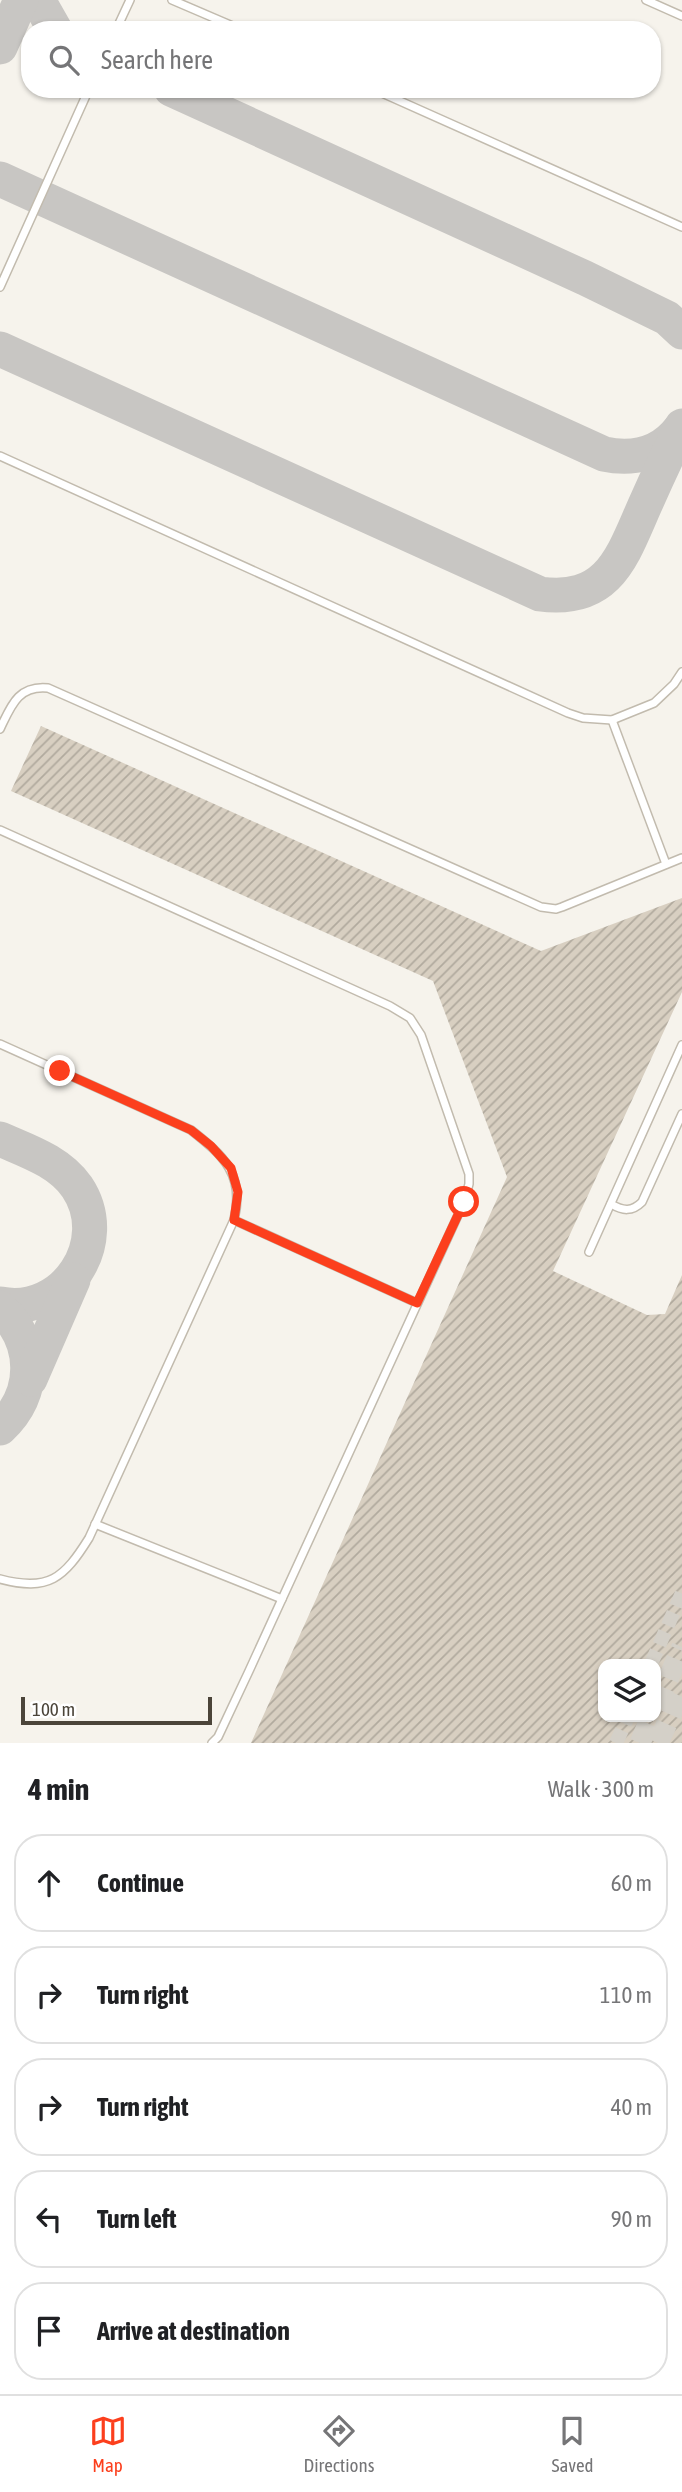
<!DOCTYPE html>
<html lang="en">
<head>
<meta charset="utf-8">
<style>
	:root { --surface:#fff; --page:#f6f6f6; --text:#202124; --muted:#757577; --line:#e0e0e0; --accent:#fc3f1d }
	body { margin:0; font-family:"Asap Condensed",sans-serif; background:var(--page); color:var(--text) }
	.controls { position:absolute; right:21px; bottom:21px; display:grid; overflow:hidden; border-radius:14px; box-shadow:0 2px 5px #0004 }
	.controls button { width:63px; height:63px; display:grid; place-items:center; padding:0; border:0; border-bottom:2px solid var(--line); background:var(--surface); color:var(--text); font:35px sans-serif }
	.scale { position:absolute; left:21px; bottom:18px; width:191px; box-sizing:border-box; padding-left:7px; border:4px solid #4b4439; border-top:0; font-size:19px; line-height:24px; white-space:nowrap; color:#4b4439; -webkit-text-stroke:5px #fff; paint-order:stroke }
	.stop { position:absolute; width:21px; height:21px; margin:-16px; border:5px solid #fc3f1d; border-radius:50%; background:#fff }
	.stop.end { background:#fc3f1d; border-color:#fff; box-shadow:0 2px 7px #0008 }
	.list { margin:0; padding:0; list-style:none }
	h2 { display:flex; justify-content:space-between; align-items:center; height:91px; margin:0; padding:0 28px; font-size:30px }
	h2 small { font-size:23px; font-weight:400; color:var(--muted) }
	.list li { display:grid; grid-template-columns:46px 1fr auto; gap:21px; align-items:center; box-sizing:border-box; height:98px; margin:0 14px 14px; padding:0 14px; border:2px solid var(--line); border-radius:28px }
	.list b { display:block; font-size:26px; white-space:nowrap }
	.list em { font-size:23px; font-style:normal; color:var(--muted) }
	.icon { flex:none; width:38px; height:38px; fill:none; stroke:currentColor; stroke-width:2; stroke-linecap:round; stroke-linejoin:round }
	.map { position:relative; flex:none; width:682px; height:1743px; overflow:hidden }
	.search { position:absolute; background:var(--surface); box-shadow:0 2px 5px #0004; left:21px; right:21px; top:21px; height:77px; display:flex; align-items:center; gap:18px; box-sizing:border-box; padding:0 24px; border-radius:28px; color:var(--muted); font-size:26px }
	.sheet { height:651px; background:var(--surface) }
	nav { display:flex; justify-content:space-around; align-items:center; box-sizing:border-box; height:98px; border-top:2px solid var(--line); background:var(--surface); font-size:19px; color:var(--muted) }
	nav a { display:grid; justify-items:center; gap:4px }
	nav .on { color:var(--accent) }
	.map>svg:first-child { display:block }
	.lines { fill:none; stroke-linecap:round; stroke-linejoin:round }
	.taxiway { stroke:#c8c6c3; stroke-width:35 }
	.building { fill:url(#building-hatch); fill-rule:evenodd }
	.minor-tunnel { stroke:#d4d0c8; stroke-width:14; stroke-dasharray:14 7; stroke-linecap:butt }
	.primary-tunnel { stroke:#d4d0c8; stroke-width:21; stroke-dasharray:21 10; stroke-linecap:butt }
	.service-casing { stroke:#c2bbae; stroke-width:10 }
	.service { stroke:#fff; stroke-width:7 }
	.route { stroke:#fc3f1d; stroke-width:9 }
</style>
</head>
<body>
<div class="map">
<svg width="682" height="1743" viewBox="0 0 682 1743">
	<defs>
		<pattern id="building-hatch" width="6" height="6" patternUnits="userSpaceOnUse" patternTransform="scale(1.75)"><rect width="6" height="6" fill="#d8cfc1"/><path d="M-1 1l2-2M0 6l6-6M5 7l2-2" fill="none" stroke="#b1aa9e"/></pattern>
	</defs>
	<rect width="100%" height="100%" fill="#f6f3ec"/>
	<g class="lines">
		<g class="taxiway">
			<path d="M 38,0 L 55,30"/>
			<path d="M 0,47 L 21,0"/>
			<path d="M 171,89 L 585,278 L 667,318 L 682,332"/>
			<path d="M 0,179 L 604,454 C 633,460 661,454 680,429"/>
			<path d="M 0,349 L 540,594 C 609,603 622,557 645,505 C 657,478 669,452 682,426"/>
			<path d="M 0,1139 C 27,1151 59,1161 77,1187 C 114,1242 64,1317 0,1304"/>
			<path d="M 0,1308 C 37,1342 37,1394 0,1428"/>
			<path d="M 30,1379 L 73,1280"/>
		</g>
	</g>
	<path class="building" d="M 41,726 L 541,951 L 682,898 L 682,992 L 553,1271 L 647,1315 L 665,1314 L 682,1275 L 682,1743 L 251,1743 L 507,1177 L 433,981 L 11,791 ZM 603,1664 L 656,1664 L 656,1717 L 603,1717 Z"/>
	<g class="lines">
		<g class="minor-tunnel">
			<path d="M 651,1664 L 682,1593"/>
			<path d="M 616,1743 L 628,1717"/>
		</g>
		<g class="primary-tunnel">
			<path d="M 656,1707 L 682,1647"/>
			<path d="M 640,1743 L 651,1717"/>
			<path d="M 658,1743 L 682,1690"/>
		</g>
		<g class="service-casing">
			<g id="service">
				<path d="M 172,0 L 242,30"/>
				<path d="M 646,0 L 682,16"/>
				<path d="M 116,30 L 130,0"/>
				<path d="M 373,89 L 682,227"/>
				<path d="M 0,287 L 89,89"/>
				<path d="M 0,456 L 568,713 L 583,718 L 612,720 L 654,703 L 674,684 L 682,672"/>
				<path d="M 612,720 L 666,864"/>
				<path d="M 0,729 C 11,706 18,685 48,688 L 541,907 L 556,909 L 562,907 L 682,858"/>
				<path d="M 0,830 L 390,1006 L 410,1018 L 421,1035 L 469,1174 L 469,1184 L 464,1202 L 249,1671 L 218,1737 L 212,1743"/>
				<path d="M 0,1044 L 191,1130 C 224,1156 245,1175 234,1220 L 89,1538 C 64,1578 49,1592 0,1579"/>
				<path d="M 611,1204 C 623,1211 632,1212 642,1202 L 682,1114"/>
				<path d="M 234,1220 L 417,1303"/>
				<path d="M 589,1252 L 682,1045"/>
				<path d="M 95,1524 L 282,1599"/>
			</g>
		</g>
		<use href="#service" class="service"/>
	</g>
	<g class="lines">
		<path class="route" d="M 60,1071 L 191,1130 L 211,1146 L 231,1168 L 238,1192 L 234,1220 L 417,1303 L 464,1202"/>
	</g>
</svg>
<div class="controls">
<button><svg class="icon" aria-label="layers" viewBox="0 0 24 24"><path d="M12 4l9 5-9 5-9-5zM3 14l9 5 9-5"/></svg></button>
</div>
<div class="scale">100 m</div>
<div class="stop" style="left:464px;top:1202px"></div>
<div class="stop end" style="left:60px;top:1071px"></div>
<div class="search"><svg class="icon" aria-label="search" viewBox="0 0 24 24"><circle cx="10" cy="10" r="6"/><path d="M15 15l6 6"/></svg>Search here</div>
</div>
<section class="sheet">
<h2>4 min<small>Walk · 300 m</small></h2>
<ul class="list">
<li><svg class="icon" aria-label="ahead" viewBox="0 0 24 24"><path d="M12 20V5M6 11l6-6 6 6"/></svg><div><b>Continue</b></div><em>60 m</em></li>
<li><svg class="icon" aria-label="right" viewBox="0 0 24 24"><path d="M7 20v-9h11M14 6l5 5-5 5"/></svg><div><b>Turn right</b></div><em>110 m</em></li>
<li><svg class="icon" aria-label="right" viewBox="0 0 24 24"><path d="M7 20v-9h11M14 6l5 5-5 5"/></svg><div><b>Turn right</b></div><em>40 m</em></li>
<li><svg class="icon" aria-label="left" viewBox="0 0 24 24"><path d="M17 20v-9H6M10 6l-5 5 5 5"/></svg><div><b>Turn left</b></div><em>90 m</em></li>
<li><svg class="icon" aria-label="arrive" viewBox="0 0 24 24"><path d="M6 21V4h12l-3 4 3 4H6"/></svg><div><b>Arrive at destination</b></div></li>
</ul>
</section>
<nav>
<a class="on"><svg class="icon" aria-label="map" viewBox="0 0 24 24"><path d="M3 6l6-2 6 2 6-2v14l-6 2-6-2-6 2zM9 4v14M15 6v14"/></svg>Map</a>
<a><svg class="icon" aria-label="directions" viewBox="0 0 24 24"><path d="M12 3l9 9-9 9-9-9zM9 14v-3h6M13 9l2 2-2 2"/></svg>Directions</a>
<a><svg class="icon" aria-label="saved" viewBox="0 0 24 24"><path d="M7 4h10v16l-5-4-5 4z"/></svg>Saved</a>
</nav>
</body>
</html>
